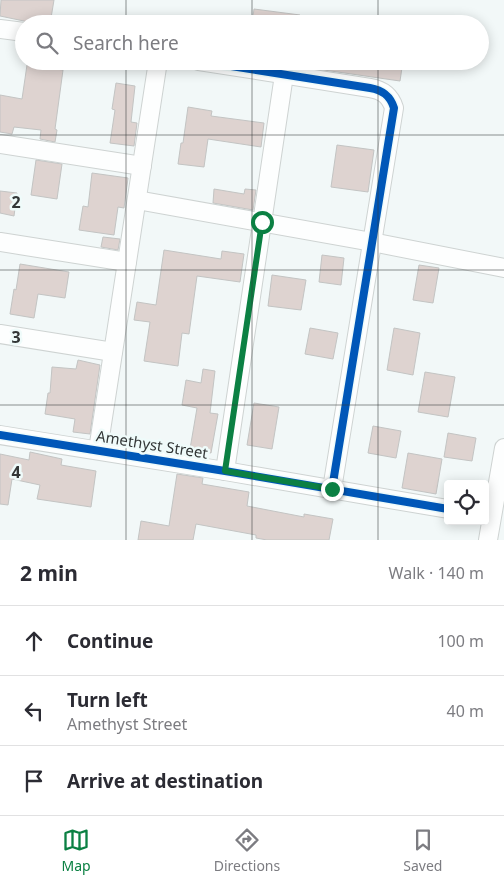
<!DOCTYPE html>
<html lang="en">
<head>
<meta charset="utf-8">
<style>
	:root { --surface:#fff; --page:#f2f2f3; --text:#2b2b33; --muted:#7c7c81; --line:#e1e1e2; --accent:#0b8043 }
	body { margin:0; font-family:"Noto Sans",sans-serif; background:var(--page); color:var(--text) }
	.controls { position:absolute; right:15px; bottom:15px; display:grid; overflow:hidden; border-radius:5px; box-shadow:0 2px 12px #0003 }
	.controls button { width:45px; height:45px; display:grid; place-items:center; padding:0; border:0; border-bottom:1px solid var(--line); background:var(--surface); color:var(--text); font:25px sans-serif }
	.stop { position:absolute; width:15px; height:15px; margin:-11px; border:4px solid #0b8043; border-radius:50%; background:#fff }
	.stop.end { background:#0b8043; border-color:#fff; box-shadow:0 1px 5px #0008 }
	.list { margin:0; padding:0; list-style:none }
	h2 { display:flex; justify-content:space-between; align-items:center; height:65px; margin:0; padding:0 20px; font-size:21px }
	h2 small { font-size:16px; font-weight:400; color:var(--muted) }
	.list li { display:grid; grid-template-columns:32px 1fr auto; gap:15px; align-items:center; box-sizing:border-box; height:70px; padding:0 20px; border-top:1px solid var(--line) }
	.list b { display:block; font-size:19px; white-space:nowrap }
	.list p { margin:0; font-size:16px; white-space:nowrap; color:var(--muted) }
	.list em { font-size:16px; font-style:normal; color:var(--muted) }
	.icon { flex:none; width:28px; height:28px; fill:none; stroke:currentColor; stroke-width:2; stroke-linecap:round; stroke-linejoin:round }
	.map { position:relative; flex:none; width:504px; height:540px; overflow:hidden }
	.search { position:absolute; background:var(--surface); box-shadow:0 2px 12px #0003; left:15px; right:15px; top:15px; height:55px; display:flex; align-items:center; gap:12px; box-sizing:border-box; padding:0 18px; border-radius:28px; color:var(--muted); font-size:19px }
	.sheet { height:275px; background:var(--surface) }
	nav { display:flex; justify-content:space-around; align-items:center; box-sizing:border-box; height:70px; border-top:1px solid var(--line); background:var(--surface); font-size:14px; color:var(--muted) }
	nav a { display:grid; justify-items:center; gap:2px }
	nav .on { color:var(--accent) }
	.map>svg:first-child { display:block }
	.building { fill:#ded3d0; stroke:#c3c4c3 }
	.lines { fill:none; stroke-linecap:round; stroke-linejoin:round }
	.minor-casing { stroke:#ced3d2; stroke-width:20 }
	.minor { stroke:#fdfefe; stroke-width:18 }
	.cycleway-casing { stroke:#effbfa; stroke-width:11 }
	.cycleway { stroke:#0057b8; stroke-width:8 }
	.route { stroke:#0b8043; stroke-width:6 }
	.grid { fill:none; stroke:#333737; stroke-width:1; stroke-opacity:0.55 }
	.labels { text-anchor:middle; stroke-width:5; stroke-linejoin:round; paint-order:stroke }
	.street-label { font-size:15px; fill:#333737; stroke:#effbfa }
	.grid-label { font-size:16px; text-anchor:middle; font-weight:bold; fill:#333737; stroke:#effbfa; stroke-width:5; stroke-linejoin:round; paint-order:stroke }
</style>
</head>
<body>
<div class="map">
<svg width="504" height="540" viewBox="0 0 504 540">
	<rect width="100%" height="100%" fill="#f2f8f8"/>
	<g class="building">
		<path d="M 1,0 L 54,0 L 50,24 L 31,24 L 24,21 L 0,16 Z"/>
		<path d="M 254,9 L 300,15 L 300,24 L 252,24 Z"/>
		<path d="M 318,61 L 403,61 L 400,81 L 317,69 Z"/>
		<path d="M 27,65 L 63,70 L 55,129 L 57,130 L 55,142 L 40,139 L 41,130 L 14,127 L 12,134 L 0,132 L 0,95 L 22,99 Z"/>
		<path d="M 116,83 L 135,86 L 131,122 L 137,123 L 134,146 L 110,143 L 115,110 L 112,109 Z"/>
		<path d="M 188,107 L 212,111 L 211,116 L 264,123 L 261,147 L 208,139 L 204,167 L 178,164 L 181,143 L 183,143 Z"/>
		<path d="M 337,145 L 374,150 L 368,192 L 331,187 Z"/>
		<path d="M 36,160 L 62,164 L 57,199 L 31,195 Z"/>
		<path d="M 92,173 L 128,178 L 124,208 L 118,207 L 114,235 L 79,230 L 83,206 L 88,207 Z"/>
		<path d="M 214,189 L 244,194 L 245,189 L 256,190 L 253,210 L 213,203 Z"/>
		<path d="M 0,191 L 17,193 L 14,216 L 0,213 Z"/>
		<path d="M 103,237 L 120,239 L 118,250 L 101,247 Z"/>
		<path d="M 164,250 L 221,259 L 222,251 L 244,254 L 240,282 L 197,276 L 189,334 L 182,333 L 178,366 L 144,361 L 150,322 L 134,320 L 137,302 L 156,305 Z"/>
		<path d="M 322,255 L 344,258 L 341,285 L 319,282 Z"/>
		<path d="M 20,264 L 69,272 L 65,298 L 38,294 L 34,318 L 10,314 L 14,289 L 16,290 Z"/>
		<path d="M 419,265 L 439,268 L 433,303 L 413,300 Z"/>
		<path d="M 272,275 L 306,280 L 301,310 L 268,306 Z"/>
		<path d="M 310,328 L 338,333 L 333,359 L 305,354 Z"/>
		<path d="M 394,328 L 420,333 L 413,375 L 387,370 Z"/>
		<path d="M 78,360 L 100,365 L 90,434 L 73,432 L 75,419 L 45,414 L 48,393 L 50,393 L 52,367 L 76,369 Z"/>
		<path d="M 203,369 L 215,371 L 210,413 L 218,414 L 211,453 L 190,449 L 197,408 L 182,405 L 186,380 L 201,383 Z"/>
		<path d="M 425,372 L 455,377 L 448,417 L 418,412 Z"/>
		<path d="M 254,403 L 279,407 L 272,449 L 247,445 Z"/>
		<path d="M 373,426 L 401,431 L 396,458 L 368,453 Z"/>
		<path d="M 448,433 L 476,438 L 472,461 L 444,457 Z"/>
		<path d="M 30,452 L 62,459 L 61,465 L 96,471 L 91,507 L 37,499 L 40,485 L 12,479 L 8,505 L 0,504 L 0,454 L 29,460 Z"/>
		<path d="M 408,453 L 442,459 L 436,494 L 402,488 Z"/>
		<path d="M 177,474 L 203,478 L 202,484 L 249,492 L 247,506 L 304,517 L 304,514 L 333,519 L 329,540 L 267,540 L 256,538 L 256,535 L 196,524 L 193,540 L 138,540 L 141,521 L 169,526 Z"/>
	</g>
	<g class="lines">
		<g class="minor-casing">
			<g id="minor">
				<path d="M 0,29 L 24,32"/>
				<path d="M 199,61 L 370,88 C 382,90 390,95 394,108 L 332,489"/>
				<path d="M 0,144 L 142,166"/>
				<path d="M 137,200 L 372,242 L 504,268"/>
				<path d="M 0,242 L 127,262"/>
				<path d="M 0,334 L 113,352"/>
				<path d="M 0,435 L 225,471 L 448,509"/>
				<path d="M 98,450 L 158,61"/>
				<path d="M 225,471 L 284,75"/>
				<path d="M 488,540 L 504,448"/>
			</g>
		</g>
		<use href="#minor" class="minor"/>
		<g class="cycleway-casing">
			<g id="cycleway">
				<path d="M 199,61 L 370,88 C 382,90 390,95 394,108 L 332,489"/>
				<path d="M 0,435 L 225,471 L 448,509"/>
			</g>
		</g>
		<use href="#cycleway" class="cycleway"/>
	</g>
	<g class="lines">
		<path class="route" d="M 262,222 L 225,471 L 332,489"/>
	</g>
	<path class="grid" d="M 126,0 L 126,24M 252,0 L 252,24M 378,0 L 378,24M 126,61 L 126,540M 252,61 L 252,540M 378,61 L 378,540M 0,135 L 504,135M 0,270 L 504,270M 0,405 L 504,405"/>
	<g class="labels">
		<g class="street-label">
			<text transform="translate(152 445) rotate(9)" y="5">Amethyst Street</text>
		</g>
	</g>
	<g class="grid-label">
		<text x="16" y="208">2</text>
		<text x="16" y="343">3</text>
		<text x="16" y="478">4</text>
	</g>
</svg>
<div class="controls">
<button><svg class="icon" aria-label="locate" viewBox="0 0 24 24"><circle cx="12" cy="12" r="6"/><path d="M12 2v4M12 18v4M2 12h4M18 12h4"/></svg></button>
</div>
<div class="stop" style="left:262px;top:222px"></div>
<div class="stop end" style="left:332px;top:489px"></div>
<div class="search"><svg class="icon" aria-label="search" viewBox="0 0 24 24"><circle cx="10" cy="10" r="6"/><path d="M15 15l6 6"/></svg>Search here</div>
</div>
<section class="sheet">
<h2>2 min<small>Walk · 140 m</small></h2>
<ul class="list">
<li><svg class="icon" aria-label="ahead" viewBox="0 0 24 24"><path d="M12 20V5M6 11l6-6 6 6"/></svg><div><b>Continue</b></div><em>100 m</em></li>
<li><svg class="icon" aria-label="left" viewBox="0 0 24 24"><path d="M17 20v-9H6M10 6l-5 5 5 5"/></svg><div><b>Turn left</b><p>Amethyst Street</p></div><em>40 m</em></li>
<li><svg class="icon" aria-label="arrive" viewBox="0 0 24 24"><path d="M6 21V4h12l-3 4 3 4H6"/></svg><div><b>Arrive at destination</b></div></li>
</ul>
</section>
<nav>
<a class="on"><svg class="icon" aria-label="map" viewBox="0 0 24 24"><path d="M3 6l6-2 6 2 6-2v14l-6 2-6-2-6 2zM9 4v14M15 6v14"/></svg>Map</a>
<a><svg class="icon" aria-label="directions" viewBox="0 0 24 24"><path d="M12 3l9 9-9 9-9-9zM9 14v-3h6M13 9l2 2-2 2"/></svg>Directions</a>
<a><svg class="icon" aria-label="saved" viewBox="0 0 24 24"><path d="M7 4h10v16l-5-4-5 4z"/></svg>Saved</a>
</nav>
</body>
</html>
